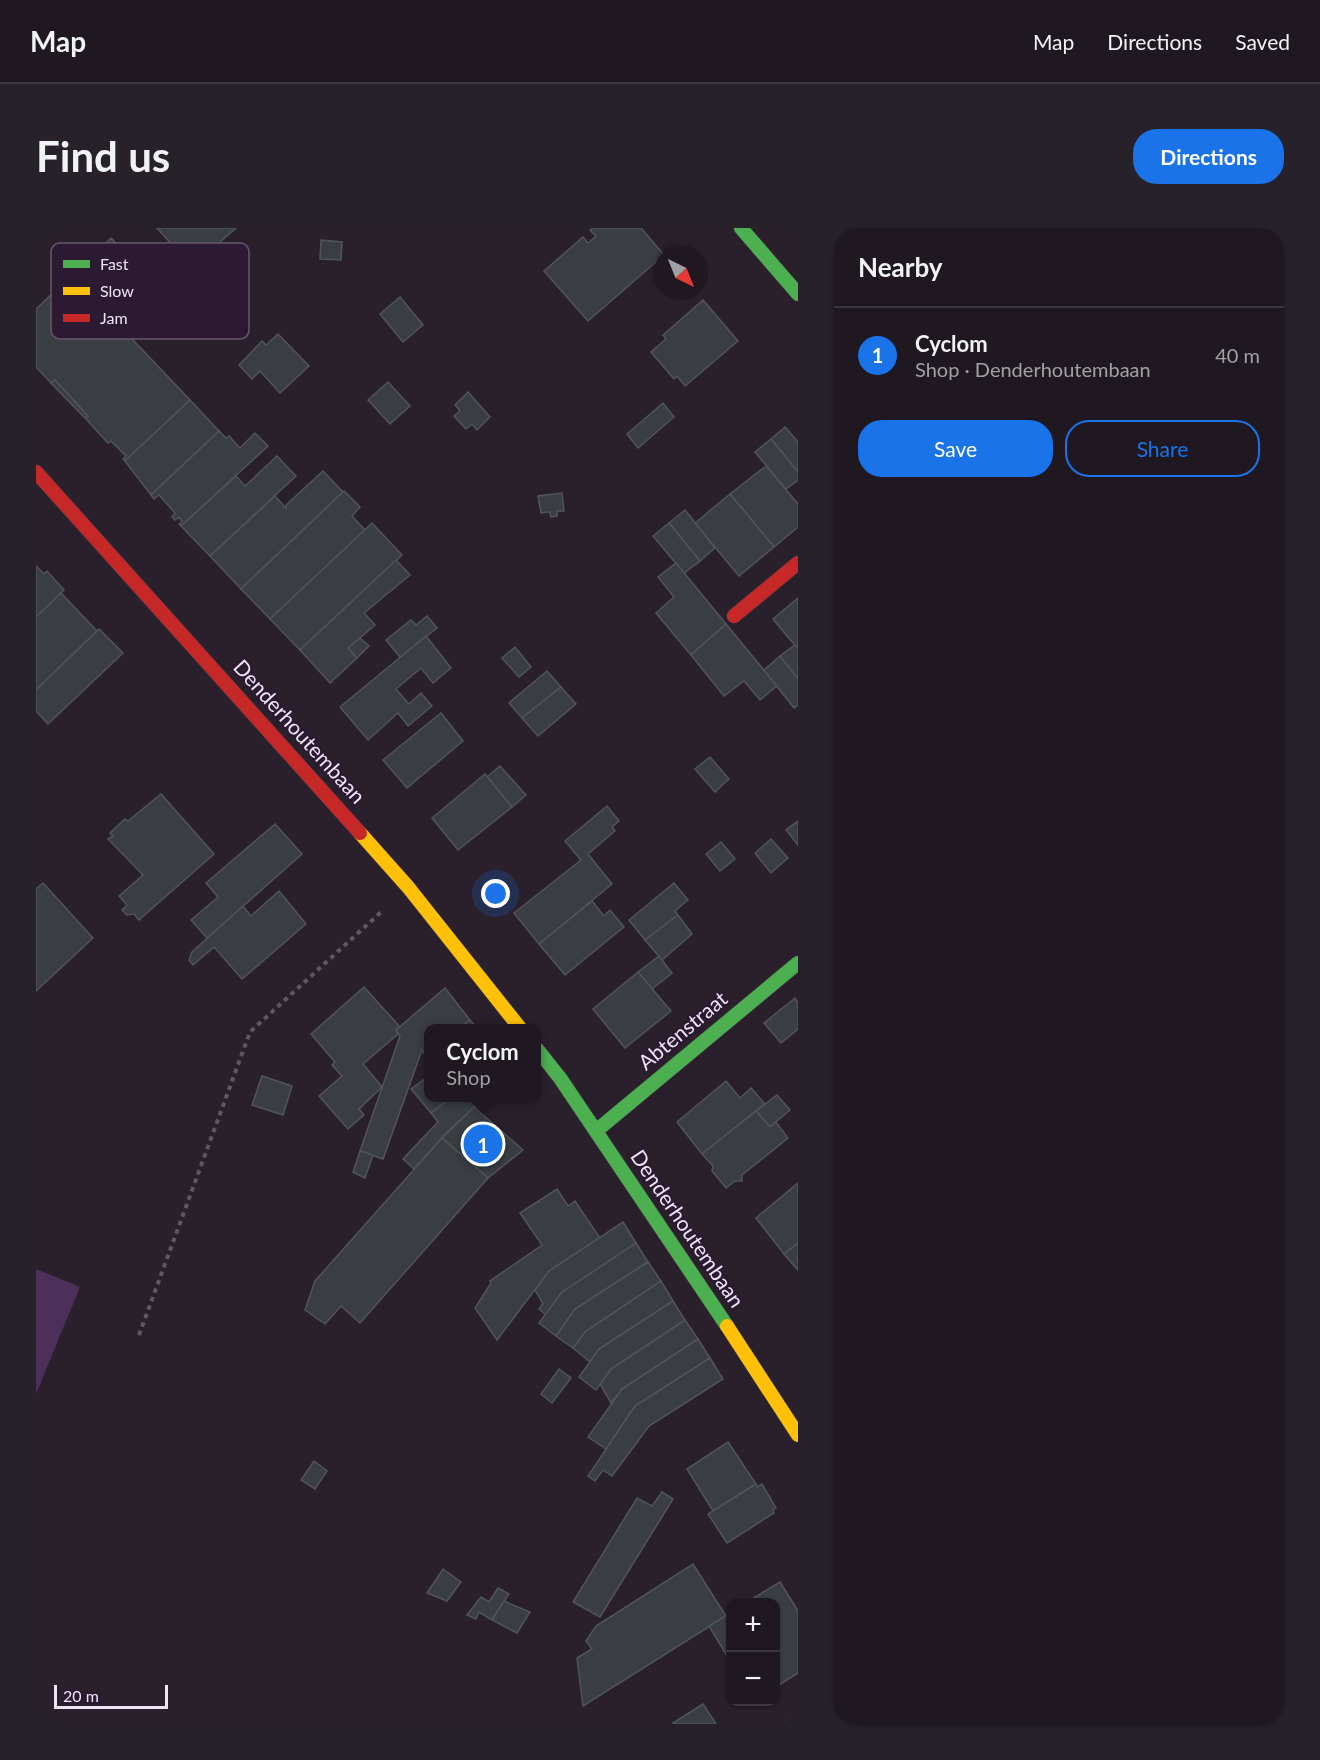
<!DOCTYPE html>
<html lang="en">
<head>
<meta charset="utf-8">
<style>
	:root { --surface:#1f1821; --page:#27212a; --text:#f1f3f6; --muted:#a1a0a5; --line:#3c373f; --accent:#1a73e8 }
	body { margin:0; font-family:Lato,sans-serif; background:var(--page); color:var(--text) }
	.controls { position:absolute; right:18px; bottom:18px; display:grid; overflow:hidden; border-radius:12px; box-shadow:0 2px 4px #0004 }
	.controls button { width:54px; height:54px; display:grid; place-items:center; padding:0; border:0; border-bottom:2px solid var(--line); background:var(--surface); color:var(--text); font:30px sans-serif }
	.compass { position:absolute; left:618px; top:18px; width:54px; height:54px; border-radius:50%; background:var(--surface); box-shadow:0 2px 4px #0004; rotate:137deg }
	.scale { position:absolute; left:18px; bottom:15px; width:114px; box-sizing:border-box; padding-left:6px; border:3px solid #efe4f4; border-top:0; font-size:16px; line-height:21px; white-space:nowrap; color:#efe4f4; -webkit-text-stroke:4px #2b1a32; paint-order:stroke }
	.you { position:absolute; left:460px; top:666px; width:21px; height:21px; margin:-15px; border:4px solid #fff; border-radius:50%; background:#1a73e8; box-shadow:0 0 0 9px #1a73e833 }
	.badge { display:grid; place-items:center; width:39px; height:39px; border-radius:50%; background:var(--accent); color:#fff; font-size:20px; font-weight:700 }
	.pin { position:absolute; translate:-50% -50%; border:3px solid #fff; box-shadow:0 2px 6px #0006 }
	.popup { position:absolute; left:388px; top:796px; width:117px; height:78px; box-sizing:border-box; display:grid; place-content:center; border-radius:12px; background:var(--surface); filter:drop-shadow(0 2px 4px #0005); font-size:20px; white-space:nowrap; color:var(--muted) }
	.popup b { font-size:22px; color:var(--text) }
	.popup::after { content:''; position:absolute; left:50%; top:100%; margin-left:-12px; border:12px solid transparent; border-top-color:var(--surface) }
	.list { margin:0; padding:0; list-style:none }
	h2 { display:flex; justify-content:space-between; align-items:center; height:78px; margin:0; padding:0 24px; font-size:26px }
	h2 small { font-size:20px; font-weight:400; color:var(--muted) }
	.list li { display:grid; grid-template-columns:39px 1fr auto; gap:18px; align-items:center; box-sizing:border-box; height:96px; padding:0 24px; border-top:2px solid var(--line) }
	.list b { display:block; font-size:22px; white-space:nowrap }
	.list p { margin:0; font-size:20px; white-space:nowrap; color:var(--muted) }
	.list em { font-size:20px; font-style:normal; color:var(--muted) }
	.actions { display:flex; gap:12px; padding:18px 24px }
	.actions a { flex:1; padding:14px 0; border:2px solid var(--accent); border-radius:24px; text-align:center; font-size:21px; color:var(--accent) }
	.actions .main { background:var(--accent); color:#fff }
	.map { position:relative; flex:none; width:762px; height:1496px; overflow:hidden; border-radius:24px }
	header { display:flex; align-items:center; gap:36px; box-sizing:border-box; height:84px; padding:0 30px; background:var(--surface); border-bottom:2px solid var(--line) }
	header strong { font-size:28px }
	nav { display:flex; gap:33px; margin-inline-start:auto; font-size:21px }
	.intro { display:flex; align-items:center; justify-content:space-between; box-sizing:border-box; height:144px; padding:0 36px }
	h1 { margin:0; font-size:42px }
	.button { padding:15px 27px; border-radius:24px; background:var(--accent); color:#fff; font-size:21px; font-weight:700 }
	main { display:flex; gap:36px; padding:0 36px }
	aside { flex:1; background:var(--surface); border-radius:24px; box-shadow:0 2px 4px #0004 }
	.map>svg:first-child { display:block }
	.green { fill:#4d3059 }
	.building { fill:#3a3e43; stroke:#51555b; stroke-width:1.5 }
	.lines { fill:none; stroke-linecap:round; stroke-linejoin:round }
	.fast-casing { stroke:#443c47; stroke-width:15 }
	.slow-casing { stroke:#443c47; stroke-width:15 }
	.jam-casing { stroke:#443c47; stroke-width:15 }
	.path { stroke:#5f5762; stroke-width:4; stroke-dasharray:4.5 4.5; stroke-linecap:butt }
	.fast { stroke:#4caf50; stroke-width:14 }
	.slow { stroke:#ffc107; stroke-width:14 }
	.jam { stroke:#c62828; stroke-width:14 }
	.labels { text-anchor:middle; stroke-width:4.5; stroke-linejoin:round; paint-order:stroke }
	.street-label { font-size:21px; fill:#efe4f4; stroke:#2b1a32 }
	.key { fill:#2b1a32; stroke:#66576c; stroke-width:1.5 }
	.key-label { font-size:16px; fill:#efe4f4 }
</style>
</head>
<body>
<header>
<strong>Map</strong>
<nav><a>Map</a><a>Directions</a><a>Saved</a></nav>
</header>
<div class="intro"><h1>Find us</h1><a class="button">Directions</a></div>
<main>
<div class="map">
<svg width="762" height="1496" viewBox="0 0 762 1496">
	<rect width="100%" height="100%" fill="#29202c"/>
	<path class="green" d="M 0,1041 L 44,1059 L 0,1166 Z"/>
	<g class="building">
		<path d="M 121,0 L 200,0 L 185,13 L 184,26 L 171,38 L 157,40 Z"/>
		<path d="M 557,0 L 605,0 L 628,27 L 552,93 L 508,43 L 547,9 L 552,15 L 560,8 L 554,2 Z"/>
		<path d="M 75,10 L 117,53 L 77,91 L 154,172 L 89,233 L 87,231 L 90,228 L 75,213 L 72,215 L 49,190 L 52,188 L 19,152 L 15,155 L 0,139 L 0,81 L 37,46 L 39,48 L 47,40 L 46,38 Z"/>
		<path d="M 285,12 L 306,14 L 305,32 L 284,31 Z"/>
		<path d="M 364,69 L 387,97 L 367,114 L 344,86 Z"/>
		<path d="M 667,72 L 702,113 L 649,158 L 641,148 L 638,151 L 615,124 L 630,111 L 627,107 Z"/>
		<path d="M 242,106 L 273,138 L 244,165 L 224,143 L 216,151 L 203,137 L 226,113 L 230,117 Z"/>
		<path d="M 19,152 L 52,188 L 49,190 L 15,155 Z"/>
		<path d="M 352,154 L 374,178 L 354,196 L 332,172 Z"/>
		<path d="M 432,164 L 454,189 L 441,202 L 436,196 L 430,201 L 418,188 L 424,183 L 419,177 Z"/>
		<path d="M 154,172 L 183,203 L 115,267 L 89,233 Z"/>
		<path d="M 627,175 L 638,189 L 602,220 L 591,206 Z"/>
		<path d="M 749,199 L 762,214 L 762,244 L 735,211 Z"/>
		<path d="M 183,203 L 190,210 L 193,208 L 204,220 L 219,205 L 232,218 L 145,298 L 143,296 L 146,293 L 143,289 L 139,292 L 136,289 L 139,285 L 123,267 L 118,271 L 115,267 Z"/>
		<path d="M 735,211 L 762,244 L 762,252 L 750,261 L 719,224 Z"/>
		<path d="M 241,228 L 260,248 L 174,328 L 145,298 L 200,248 L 209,258 Z"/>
		<path d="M 730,238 L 762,276 L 762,299 L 738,319 L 694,266 Z"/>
		<path d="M 287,243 L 307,264 L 205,361 L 174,328 L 239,268 L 250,280 L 250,277 Z"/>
		<path d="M 308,263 L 324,279 L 316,288 L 329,302 L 234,391 L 205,361 Z"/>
		<path d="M 526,265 L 528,283 L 521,283 L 521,288 L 515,289 L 514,284 L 505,285 L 502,268 Z"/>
		<path d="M 694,266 L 738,319 L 703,348 L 659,295 Z"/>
		<path d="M 649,282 L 679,320 L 664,333 L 633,295 Z"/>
		<path d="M 336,295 L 366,327 L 264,422 L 234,391 Z"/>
		<path d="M 633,295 L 664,333 L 648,345 L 617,308 Z"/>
		<path d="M 360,332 L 374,347 L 328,385 L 339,397 L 312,420 L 321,430 L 294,455 L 264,422 Z"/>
		<path d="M 640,335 L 690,396 L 655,427 L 620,385 L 638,369 L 622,349 Z"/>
		<path d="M 0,338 L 8,346 L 11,343 L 28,362 L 0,389 Z"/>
		<path d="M 25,365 L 61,403 L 0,462 L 0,389 Z"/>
		<path d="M 762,370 L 762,421 L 737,391 Z"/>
		<path d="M 391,388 L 401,400 L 364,429 L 350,412 L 375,392 L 380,397 Z"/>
		<path d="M 690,396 L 741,458 L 724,472 L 708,453 L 688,468 L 655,427 Z"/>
		<path d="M 63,401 L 87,425 L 12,496 L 0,483 L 0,462 Z"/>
		<path d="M 390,408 L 415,440 L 397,455 L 385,440 L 360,461 L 373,476 L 385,465 L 396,478 L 372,498 L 362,485 L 332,512 L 304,479 Z"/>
		<path d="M 324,410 L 333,418 L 321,430 L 312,420 Z"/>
		<path d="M 759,417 L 762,421 L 762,451 L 744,428 Z"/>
		<path d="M 479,419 L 495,439 L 483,449 L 466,430 Z"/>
		<path d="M 744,428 L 762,451 L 762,477 L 758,480 L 728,442 Z"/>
		<path d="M 511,443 L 525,459 L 486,490 L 473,475 Z"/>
		<path d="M 525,459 L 540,476 L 502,508 L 486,490 Z"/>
		<path d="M 405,485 L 427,513 L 371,560 L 347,532 Z"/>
		<path d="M 674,529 L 693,551 L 679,564 L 659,541 Z"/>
		<path d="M 464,538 L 490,567 L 476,579 L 451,549 Z"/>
		<path d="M 449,546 L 476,579 L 422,622 L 396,590 Z"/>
		<path d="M 125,566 L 178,626 L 103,692 L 98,686 L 91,687 L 86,682 L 91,677 L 83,668 L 107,647 L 72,611 L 77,608 L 74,605 L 89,591 L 92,593 Z"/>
		<path d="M 571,578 L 583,593 L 576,599 L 579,603 L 552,626 L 576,656 L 503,716 L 478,685 L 545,632 L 529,613 Z"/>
		<path d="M 762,593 L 762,617 L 750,602 Z"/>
		<path d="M 239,596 L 266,626 L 171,710 L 155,692 L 182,669 L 170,655 Z"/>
		<path d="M 735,611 L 752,630 L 735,645 L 719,625 Z"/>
		<path d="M 685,614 L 699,631 L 684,643 L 670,626 Z"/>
		<path d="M 7,655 L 57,710 L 0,763 L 0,661 Z"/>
		<path d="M 638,655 L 652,672 L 639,683 L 642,687 L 609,712 L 593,692 Z"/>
		<path d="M 243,663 L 270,696 L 206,751 L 178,719 L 157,737 L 153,732 L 156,724 L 207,678 L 215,688 Z"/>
		<path d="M 556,673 L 568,688 L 574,682 L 588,699 L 529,747 L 503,716 Z"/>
		<path d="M 642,687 L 656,706 L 626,732 L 609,712 Z"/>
		<path d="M 623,728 L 636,745 L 616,761 L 602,744 Z"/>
		<path d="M 602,744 L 635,783 L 589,820 L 557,781 Z"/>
		<path d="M 328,759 L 364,799 L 360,802 L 362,806 L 327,836 L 346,859 L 323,881 L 328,887 L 312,901 L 283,868 L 306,848 L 296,837 L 299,834 L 275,806 Z"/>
		<path d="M 409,760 L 434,792 L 423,800 L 393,800 L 393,824 L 389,827 L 386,822 L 347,931 L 324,923 L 364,808 L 360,802 Z"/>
		<path d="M 759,770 L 762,775 L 762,801 L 745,815 L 728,795 Z"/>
		<path d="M 434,792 L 441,800 L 423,800 Z"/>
		<path d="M 226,848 L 256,858 L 247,887 L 216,877 Z"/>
		<path d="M 393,848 L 393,870 L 415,870 L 395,885 L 375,861 Z"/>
		<path d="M 690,853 L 704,870 L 715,860 L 729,876 L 666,926 L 641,894 Z"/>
		<path d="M 741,867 L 754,882 L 734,899 L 720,883 Z"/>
		<path d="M 415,870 L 449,870 L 411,904 L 378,941 L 367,931 L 402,894 L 395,885 Z"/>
		<path d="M 438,879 L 487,922 L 452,950 L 406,910 Z"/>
		<path d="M 720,883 L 734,899 L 740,894 L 752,910 L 706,947 L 706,953 L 699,953 L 690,960 L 676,943 L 677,938 L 666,926 Z"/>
		<path d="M 406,910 L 452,950 L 324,1095 L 305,1078 L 289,1096 L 269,1082 L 279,1053 Z"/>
		<path d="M 324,923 L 337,927 L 329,950 L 317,944 Z"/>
		<path d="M 762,955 L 762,1015 L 748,1026 L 720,990 Z"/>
		<path d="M 521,961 L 532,978 L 539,973 L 564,1010 L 513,1043 L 461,1112 L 439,1080 L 455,1055 L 454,1053 L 506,1017 L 484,985 Z"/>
		<path d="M 587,994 L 600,1015 L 525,1065 L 510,1087 L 503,1081 L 507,1076 L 499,1062 L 513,1043 Z"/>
		<path d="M 600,1015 L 612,1034 L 539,1081 L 520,1108 L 503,1095 L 525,1065 Z"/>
		<path d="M 762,1015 L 762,1042 L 748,1026 Z"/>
		<path d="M 612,1034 L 625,1053 L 549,1104 L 537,1120 L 520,1108 L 539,1081 Z"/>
		<path d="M 625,1053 L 637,1073 L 563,1121 L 554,1134 L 537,1120 L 549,1104 Z"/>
		<path d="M 637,1073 L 649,1092 L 575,1141 L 560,1162 L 543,1149 L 563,1121 Z"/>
		<path d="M 649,1092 L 662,1111 L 586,1161 L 575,1175 L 564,1156 L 575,1141 Z"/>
		<path d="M 662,1111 L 674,1130 L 599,1178 L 570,1221 L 552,1209 L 586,1161 Z"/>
		<path d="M 674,1130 L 687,1151 L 613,1198 L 576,1248 L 567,1242 L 559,1253 L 552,1248 L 599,1178 Z"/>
		<path d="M 523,1141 L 535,1150 L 516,1175 L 505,1166 Z"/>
		<path d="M 692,1214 L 720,1256 L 677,1283 L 651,1241 Z"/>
		<path d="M 278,1233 L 291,1243 L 279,1261 L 265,1252 Z"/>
		<path d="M 720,1256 L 721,1259 L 726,1256 L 740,1280 L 737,1282 L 738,1285 L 691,1315 L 672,1286 Z"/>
		<path d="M 626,1264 L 637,1271 L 564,1389 L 537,1374 L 601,1270 L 616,1278 Z"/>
		<path d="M 657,1336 L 690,1388 L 547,1478 L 541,1430 L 556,1421 L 550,1413 L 560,1398 Z"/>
		<path d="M 407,1341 L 425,1354 L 411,1373 L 391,1365 Z"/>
		<path d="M 744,1354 L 762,1383 L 762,1445 L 740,1459 L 740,1374 L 711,1374 Z"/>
		<path d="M 462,1360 L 473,1366 L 456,1392 L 443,1384 L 440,1391 L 431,1387 L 445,1369 L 453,1374 Z"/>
		<path d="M 468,1373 L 494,1384 L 481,1405 L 456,1392 Z"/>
		<path d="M 694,1385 L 694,1433 L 673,1398 Z"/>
		<path d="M 667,1476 L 680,1496 L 637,1496 L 637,1495 Z"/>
		<path d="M 762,1486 L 762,1496 L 746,1496 Z"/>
	</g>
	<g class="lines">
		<g class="fast-casing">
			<g id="fast">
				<path d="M 705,0 L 762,66"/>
				<path d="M 501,821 L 524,850 L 691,1098"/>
				<path d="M 560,903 L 762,735"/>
			</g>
		</g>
		<g class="slow-casing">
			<g id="slow">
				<path d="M 324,605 L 372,659 L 484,800"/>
				<path d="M 691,1098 L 762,1207"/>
			</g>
		</g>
		<g class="jam-casing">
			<g id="jam">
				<path d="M 0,244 L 324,605"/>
				<path d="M 698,388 L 762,335"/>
			</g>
		</g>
		<path class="path" d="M 103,1107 L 214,804 L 345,684"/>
		<use href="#fast" class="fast"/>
		<use href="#slow" class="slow"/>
		<use href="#jam" class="jam"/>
	</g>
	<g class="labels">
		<g class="street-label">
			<text transform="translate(263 504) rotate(48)" y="7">Denderhoutembaan</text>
			<text transform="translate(647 803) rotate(-40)" y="7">Abtenstraat</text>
			<text transform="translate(651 1001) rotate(56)" y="7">Denderhoutembaan</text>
		</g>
	</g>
	<rect x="15" y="15" width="198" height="96" rx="9" class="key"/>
	<rect x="27" y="32" width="27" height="8" fill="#4caf50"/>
	<rect x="27" y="59" width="27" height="8" fill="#ffc107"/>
	<rect x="27" y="86" width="27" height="8" fill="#c62828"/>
	<g class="key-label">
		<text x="64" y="42">Fast</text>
		<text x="64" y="69">Slow</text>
		<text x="64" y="96">Jam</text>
	</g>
</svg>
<div class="controls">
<button>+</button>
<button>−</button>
</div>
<svg class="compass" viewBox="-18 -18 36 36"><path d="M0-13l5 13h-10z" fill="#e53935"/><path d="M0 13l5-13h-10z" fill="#a1a0a5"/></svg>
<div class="scale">20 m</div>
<div class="you"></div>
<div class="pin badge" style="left:447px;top:916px">1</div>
<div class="popup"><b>Cyclom</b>Shop</div>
</div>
<aside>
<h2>Nearby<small></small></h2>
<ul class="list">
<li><span class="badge">1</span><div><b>Cyclom</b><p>Shop · Denderhoutembaan</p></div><em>40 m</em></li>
</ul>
<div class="actions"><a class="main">Save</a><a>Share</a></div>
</aside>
</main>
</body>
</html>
